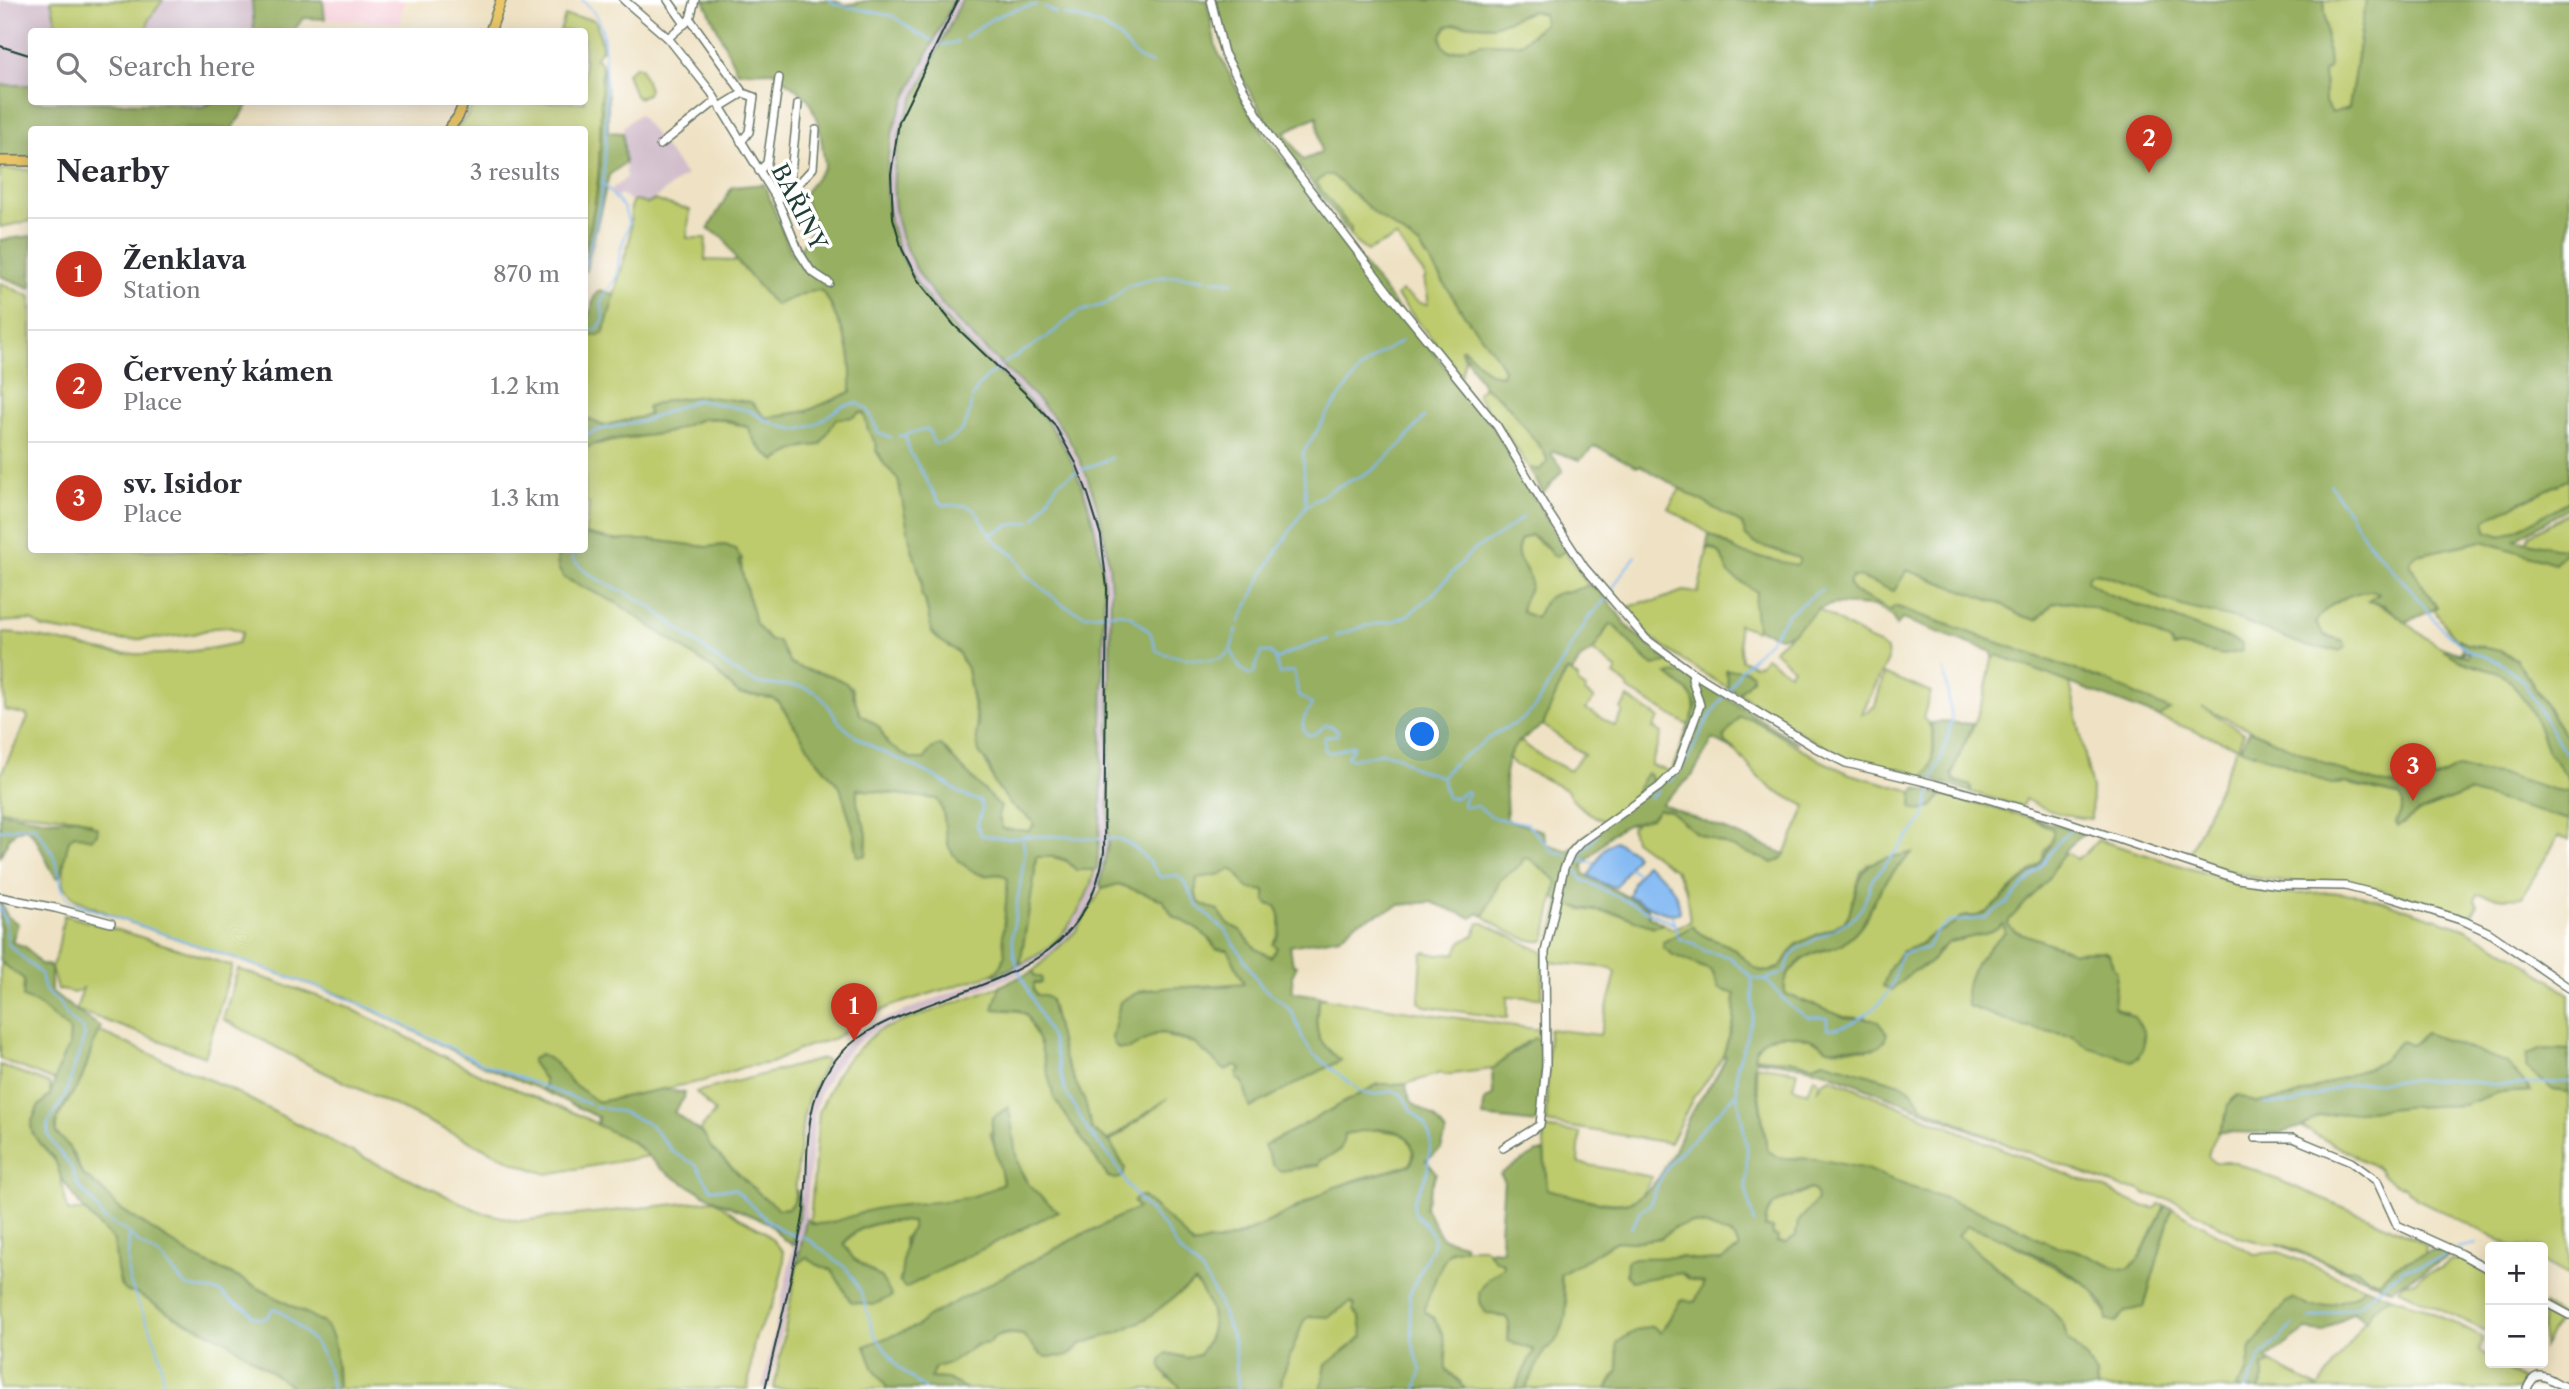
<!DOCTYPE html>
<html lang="en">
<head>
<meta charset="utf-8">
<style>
	:root { --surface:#fff; --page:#f7f7f7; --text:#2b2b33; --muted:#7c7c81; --line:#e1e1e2; --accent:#c8321e }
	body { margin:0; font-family:"Libre Caslon Text",serif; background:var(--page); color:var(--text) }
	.controls { position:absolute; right:21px; bottom:21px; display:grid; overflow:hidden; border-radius:7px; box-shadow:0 4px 18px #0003 }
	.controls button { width:63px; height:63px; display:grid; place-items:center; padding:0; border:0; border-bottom:2px solid var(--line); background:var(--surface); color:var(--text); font:35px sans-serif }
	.you { position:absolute; left:1423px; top:735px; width:24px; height:24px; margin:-18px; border:5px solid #fff; border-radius:50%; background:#1a73e8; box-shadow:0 0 0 10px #1a73e833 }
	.badge { display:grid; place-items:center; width:46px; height:46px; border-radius:50%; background:var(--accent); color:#fff; font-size:23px; font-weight:700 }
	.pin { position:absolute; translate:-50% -58px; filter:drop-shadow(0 2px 4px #0008) }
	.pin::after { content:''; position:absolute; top:37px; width:24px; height:21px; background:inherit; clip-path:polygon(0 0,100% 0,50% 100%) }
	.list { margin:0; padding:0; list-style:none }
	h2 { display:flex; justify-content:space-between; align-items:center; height:91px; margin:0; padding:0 28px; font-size:30px }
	h2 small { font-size:23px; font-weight:400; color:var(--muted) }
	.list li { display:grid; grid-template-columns:46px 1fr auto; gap:21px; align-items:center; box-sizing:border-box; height:112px; padding:0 28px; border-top:2px solid var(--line) }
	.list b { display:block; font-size:26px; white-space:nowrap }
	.list p { margin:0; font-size:23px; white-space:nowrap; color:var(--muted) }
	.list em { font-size:23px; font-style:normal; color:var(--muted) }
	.icon { flex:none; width:38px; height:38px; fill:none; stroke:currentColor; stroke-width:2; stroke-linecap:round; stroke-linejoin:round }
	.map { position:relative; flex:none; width:2569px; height:1389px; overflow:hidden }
	.search { position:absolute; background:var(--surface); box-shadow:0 4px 18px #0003; left:28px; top:28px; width:560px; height:77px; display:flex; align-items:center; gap:18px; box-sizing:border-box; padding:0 24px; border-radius:7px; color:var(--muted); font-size:26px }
	.panel { position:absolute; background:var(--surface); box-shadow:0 4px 18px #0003; left:28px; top:126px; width:560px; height:427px; border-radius:7px }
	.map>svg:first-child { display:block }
	.built { fill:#f6cfd9 }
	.industrial { fill:#d1bdcb }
	.green { fill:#bdcb6d; stroke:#6e8450; stroke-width:2 }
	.forest { fill:#96af60; stroke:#5a764a; stroke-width:2; fill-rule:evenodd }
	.water { fill:#84baf3; stroke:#527c94; stroke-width:2 }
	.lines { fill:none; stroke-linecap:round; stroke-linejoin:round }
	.stream { stroke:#84baf3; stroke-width:2 }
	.minor-casing { stroke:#687766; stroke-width:10 }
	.major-casing { stroke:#687766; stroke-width:12 }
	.minor { stroke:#fff; stroke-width:7 }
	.major { stroke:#eac669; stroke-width:9 }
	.rail { stroke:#1f3d34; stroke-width:2 }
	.labels { text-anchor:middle; stroke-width:7; stroke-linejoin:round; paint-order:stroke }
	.street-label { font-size:23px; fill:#1f3d34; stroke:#fff }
</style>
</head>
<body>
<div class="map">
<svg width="2569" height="1389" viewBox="0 0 2569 1389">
	<rect width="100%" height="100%" fill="#fff"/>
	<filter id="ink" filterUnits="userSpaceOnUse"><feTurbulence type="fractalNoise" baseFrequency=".0143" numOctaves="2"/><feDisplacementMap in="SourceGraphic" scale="14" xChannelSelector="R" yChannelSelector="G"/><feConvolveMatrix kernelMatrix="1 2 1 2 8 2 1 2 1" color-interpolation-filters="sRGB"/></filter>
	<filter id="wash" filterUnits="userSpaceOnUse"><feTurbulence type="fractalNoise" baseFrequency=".00686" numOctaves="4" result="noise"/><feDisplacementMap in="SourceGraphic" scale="28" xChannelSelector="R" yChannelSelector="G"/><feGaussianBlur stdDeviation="1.57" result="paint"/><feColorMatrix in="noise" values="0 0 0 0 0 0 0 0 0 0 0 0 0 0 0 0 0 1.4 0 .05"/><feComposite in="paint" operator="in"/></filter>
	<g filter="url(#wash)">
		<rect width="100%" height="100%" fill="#efe2c4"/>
		<path class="built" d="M 323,0 L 404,0 L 400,23 L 325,19 Z"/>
		<g class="industrial">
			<path d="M 0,0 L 315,0 L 294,31 L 32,32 L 32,102 L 250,102 L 232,129 L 32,130 L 0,148 Z"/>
			<path d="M 954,0 L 962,0 L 907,114 L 899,135 L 894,174 L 897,217 L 909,258 L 940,303 L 1057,421 L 1079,462 L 1091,492 L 1104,536 L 1111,588 L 1107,852 L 1103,876 L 1088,912 L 1070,936 L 1050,955 L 1017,975 L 877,1029 L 851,1048 L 834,1069 L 821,1091 L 815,1111 L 806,1219 L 769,1389 L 762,1389 L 799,1218 L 805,1121 L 814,1088 L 827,1065 L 846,1043 L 873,1023 L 1014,968 L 1046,949 L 1065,931 L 1081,908 L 1096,874 L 1100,852 L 1104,588 L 1094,525 L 1084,495 L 1072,465 L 1051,426 L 1027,399 L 951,327 L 913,281 L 898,250 L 890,219 L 887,174 L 896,121 Z"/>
			<path d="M 639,114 L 686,175 L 647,204 L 632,202 L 621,194 L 616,197 L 611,190 L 626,178 L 623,127 Z"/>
		</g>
		<g class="green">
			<path d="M 51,0 L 163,0 L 149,19 L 146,32 L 58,31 Z"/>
			<path d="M 2324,0 L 2366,0 L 2349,108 L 2331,114 L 2325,102 L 2324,71 L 2329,68 Z"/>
			<path d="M 1532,11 L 1543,14 L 1544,24 L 1520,44 L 1482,43 L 1449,52 L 1443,46 L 1441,37 L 1447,26 L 1455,24 L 1493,26 Z"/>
			<path d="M 565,16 L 592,19 L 596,22 L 602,45 L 602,49 L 595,58 L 602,64 C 599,127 603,190 585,251 L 584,130 L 455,130 L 468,115 L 473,102 L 584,102 L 584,32 L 560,31 Z"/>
			<path d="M 636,66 L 641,68 L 649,89 L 647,94 L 639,98 L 635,96 L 627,73 Z"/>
			<path d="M 0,169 L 31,170 L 31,221 L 0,227 Z"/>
			<path d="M 1332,174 L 1376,214 L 1420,246 L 1465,316 L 1495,354 L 1504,369 L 1502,375 L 1489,373 L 1464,349 L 1461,352 L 1465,359 L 1461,375 L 1397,296 L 1401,291 L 1420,303 L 1427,304 L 1428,298 L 1424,280 L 1426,277 L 1396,237 L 1367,251 L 1356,243 L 1316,182 L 1325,175 Z"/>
			<path d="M 634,200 L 647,204 L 654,200 L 690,210 L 687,238 L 706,238 L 705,260 L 737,261 L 775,305 L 810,291 L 820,290 C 828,297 831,305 835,315 C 850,345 852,358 851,392 L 807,411 L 765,418 L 751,402 L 681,398 L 648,406 L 650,415 L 602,426 L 585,417 L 584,334 L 596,336 L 603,334 L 630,238 L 631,204 Z"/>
			<path d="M 0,283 L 31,297 L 32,550 L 557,550 L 558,568 L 564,578 L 617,603 L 713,669 L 739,694 L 772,698 L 779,702 L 816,759 L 840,787 L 854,833 L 858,857 L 866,855 L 867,834 L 857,803 L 857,789 L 937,799 C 951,819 937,844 963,864 C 968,868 976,874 982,875 C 992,877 998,870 1008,879 L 1003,937 L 1005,955 L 999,969 L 993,974 L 891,1006 L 869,1017 L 833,1039 L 805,1047 L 771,1063 L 744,1067 L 703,1081 L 598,1102 L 572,1083 L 555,1063 L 541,1054 L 532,1059 L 532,1062 L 544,1079 L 545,1087 L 542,1090 L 482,1065 L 346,997 L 120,919 L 75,899 L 63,886 L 65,851 L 69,840 L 74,835 L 79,835 L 91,823 L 78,818 L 0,810 L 0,776 L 28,718 L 27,715 L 5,710 L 3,633 C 37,634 71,645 104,651 C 148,658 194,653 238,643 L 243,632 L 229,627 L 213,628 L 193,634 L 161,638 L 121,640 L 43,628 L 31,620 L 0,622 Z"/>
			<path d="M 1484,387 C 1508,403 1538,435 1548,462 L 1539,470 L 1529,468 L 1515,446 L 1478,397 L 1477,393 Z"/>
			<path d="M 860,412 L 865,415 L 877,446 L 876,451 L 884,464 L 898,479 L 932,632 L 938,639 L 958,652 L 967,669 L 982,754 L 995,784 L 1013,807 L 1032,820 L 1034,825 L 1029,831 L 1003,829 C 991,791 978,789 955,762 C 950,756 948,749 941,745 L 925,759 L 912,759 L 898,753 L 888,745 L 879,727 L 859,713 L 852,688 L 832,676 L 801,668 L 790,663 L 778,641 L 770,641 L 755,623 L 742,572 L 741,559 L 735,549 L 725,545 L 707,547 L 652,540 L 612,540 L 585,534 L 589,504 L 585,500 L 584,449 L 591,445 L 663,433 L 703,419 L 719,419 L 749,428 C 753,443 763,452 776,461 C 788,452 805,445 820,445 L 836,419 L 853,417 Z"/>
			<path d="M 2569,479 L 2569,501 L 2526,525 L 2501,536 L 2487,531 L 2485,521 L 2490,517 Z"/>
			<path d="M 1680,489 L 1742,524 L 1746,536 L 1754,543 L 1799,558 L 1800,563 L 1796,565 L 1778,562 L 1741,553 L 1668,508 Z"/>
			<path d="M 2569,513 L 2569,741 L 2529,677 L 2482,646 L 2466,644 L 2459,639 L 2456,640 L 2434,610 L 2437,608 C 2431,595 2411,572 2410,561 L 2416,555 L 2482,541 L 2555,563 L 2568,548 L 2554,548 L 2527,542 L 2529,535 Z"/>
			<path d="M 1530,535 L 1550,550 L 1560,553 L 1565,551 L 1588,585 C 1576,593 1554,589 1544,602 C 1541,607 1540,613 1536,618 L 1521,612 C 1520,599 1532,592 1530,580 C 1526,562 1511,560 1521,539 Z"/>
			<path d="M 1708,547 L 1721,553 L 1729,574 L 1757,592 L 1758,625 L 1756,631 L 1738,624 L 1741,660 L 1753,665 L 1760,664 L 1766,657 L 1789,673 L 1793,668 L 1773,650 L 1818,609 L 1887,650 L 1888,660 L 1861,715 L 1875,706 L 1884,674 L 1931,692 L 1923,718 C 1939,730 1933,754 1929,773 L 1923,777 L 1910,771 L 1849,760 L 1817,743 L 1739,693 L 1752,679 L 1727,670 L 1728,688 C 1705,674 1632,633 1627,608 L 1642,602 L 1656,601 L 1683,591 L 1698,593 Z"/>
			<path d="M 1906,570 L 2003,605 L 2019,615 L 2036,620 L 2039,619 L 2053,603 C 2082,595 2143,629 2171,642 L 2173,648 L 2180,646 L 2224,655 L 2242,651 L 2238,642 L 2108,594 L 2087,581 L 2090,574 L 2097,573 L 2138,586 L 2161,599 L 2241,620 L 2306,646 L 2342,641 C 2329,637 2315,635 2317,618 C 2330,605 2360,582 2379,593 L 2369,601 C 2400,609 2416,637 2446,649 L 2444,651 L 2468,664 L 2496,672 L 2510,680 L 2534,715 L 2549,754 L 2568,777 L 2569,791 L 2561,792 C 2526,781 2492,772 2456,768 L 2425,784 L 2412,787 L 2377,783 L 2351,775 L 2282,745 L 2202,707 L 2244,733 L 2238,747 L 2275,760 L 2325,782 L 2332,784 L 2345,783 L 2398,795 C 2408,802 2400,812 2396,822 L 2403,824 L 2419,812 L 2469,792 L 2569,820 L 2569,840 L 2558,837 L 2522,897 L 2505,898 L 2477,894 L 2475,900 L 2478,905 L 2470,917 L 2439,906 L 2355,883 L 2283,882 L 2250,877 L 2188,857 L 2237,747 L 2158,717 L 2169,710 L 2107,681 L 1895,606 L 1891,611 L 1853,591 L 1849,583 L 1854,575 L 1894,591 Z"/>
			<path d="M 1612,624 L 1650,663 L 1654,666 L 1669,662 L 1687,673 L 1668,675 C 1690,692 1699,695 1692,723 L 1688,725 L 1629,690 L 1627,685 L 1614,675 L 1617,670 L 1593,651 L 1609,625 Z"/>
			<path d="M 1998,655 L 2070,683 L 2092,789 L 2091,819 C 2067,817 2046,811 2025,799 L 2022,807 L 1971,792 L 1971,786 L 1952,779 L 1957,758 L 1971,732 L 1984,698 L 1992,659 Z"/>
			<path d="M 1568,670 L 1578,678 L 1578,683 L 1586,689 L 1585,692 L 1594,699 L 1586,709 L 1615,726 L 1623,712 L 1621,709 L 1628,698 L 1659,718 L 1653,728 L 1662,733 L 1651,765 C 1656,769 1663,767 1669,772 L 1657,785 L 1650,775 L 1633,799 L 1606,821 L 1603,821 C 1590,813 1572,805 1567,790 L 1514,764 L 1509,758 C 1508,752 1516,743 1522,742 L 1536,753 L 1570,771 L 1581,756 L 1584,755 L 1543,725 L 1555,693 Z"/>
			<path d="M 1739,717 L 1750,718 L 1822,761 L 1850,774 L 1909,790 L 1913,793 L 1912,808 L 1932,807 L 1942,795 L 2031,818 L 2053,829 L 2054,839 L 2045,850 L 2042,861 L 1987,912 L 1977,916 L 1967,916 L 1944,930 L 1931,935 L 1890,968 L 1883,986 L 1891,990 L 1913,971 L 1924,967 L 1950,941 L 1985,934 L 2004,924 L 2005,932 L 1976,964 L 1969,1006 L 2025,1027 L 2073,1036 L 2089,1047 L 2132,1061 L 2138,1058 L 2145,1039 L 2127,1012 L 2114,1007 L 2117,972 L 2114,969 L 2109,954 L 2103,951 L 2074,952 L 2015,931 L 2008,925 L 2009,920 L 2063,854 L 2068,853 L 2076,859 L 2084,855 L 2098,840 L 2253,888 L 2296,894 L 2329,892 L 2362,895 L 2462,927 L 2517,957 L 2569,994 L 2569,1050 L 2543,1049 L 2553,1090 L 2569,1092 L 2569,1276 L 2543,1262 L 2543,1247 L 2514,1247 L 2417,1199 L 2408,1191 L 2405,1186 C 2395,1187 2384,1178 2379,1169 L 2303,1128 L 2307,1122 L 2319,1116 L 2405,1107 L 2464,1105 L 2496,1093 L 2531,1091 L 2506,1062 L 2426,1034 L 2411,1046 L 2389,1055 L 2380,1063 L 2293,1097 L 2257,1103 L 2238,1095 C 2226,1102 2230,1109 2225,1120 C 2219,1134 2210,1142 2208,1157 L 2215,1162 L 2235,1162 L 2377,1221 L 2426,1244 L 2425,1254 L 2394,1267 L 2379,1282 L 2280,1244 L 2267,1244 L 2240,1237 L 2176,1201 L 2146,1194 L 2139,1189 L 2123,1188 L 1998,1141 L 1932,1112 L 1921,1106 L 1912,1091 L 1904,1085 L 1823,1061 L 1813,1065 L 1789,1060 L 1754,1057 C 1759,1027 1797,1033 1819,1043 C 1822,1045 1825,1048 1828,1049 C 1839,1052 1850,1045 1867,1050 L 1866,1017 L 1854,1019 L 1844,1017 L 1785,994 C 1780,977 1800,959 1814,953 C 1822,950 1832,950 1839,945 C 1871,924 1867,908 1886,881 C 1893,871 1904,863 1911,853 L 1868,864 L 1861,872 L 1849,914 L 1844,922 L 1797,944 L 1780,967 L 1767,972 L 1756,969 L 1731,947 L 1699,933 L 1687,961 L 1712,971 L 1719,989 L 1735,994 L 1734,1022 L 1723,1056 L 1714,1071 L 1693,1098 L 1670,1143 L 1546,1123 L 1549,1029 L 1600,1035 L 1616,973 L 1611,968 L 1549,962 L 1552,934 L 1560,902 L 1565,902 L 1580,909 L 1622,915 L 1654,927 L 1663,924 L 1671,929 L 1690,922 L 1686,890 L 1675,870 L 1634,840 L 1631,828 L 1639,820 L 1651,818 L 1659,809 L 1670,811 L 1696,833 L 1773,863 L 1781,860 L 1785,854 L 1806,806 L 1775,791 L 1758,777 L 1736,751 L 1725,743 L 1724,737 Z"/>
			<path d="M 1048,856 C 1065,859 1078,867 1095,870 C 1085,910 1058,949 1020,964 L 1034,879 L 1036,857 Z"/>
			<path d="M 1529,858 L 1557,881 L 1545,940 C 1531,946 1496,926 1484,916 L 1500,880 L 1520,865 L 1523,859 Z"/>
			<path d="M 1231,869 L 1237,872 L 1246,886 L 1265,891 L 1268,904 L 1276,906 L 1280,912 L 1280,937 L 1274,943 L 1277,948 L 1271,958 L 1256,949 L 1240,930 L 1228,924 L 1218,910 C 1197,905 1193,901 1197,878 L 1222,874 Z"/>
			<path d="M 1118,884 L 1163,900 L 1173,916 L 1193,926 L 1210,939 L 1213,946 L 1228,950 L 1244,983 L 1142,990 L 1120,1002 L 1117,1019 L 1129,1049 L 1156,1034 L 1163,1033 L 1169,1037 L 1194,1043 L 1225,1070 L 1235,1065 L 1238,1066 L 1241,1070 L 1237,1074 L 1243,1082 L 1251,1108 L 1330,1051 C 1314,1039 1314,1015 1320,998 L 1542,1030 L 1540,1040 L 1526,1042 L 1492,1069 L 1445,1075 L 1441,1073 L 1406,1084 L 1378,1084 L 1299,1169 L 1315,1166 L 1344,1134 L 1369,1129 L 1399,1133 L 1407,1137 L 1414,1151 L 1410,1165 C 1379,1173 1346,1180 1317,1196 C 1275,1218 1242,1240 1193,1246 L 1178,1228 L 1143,1197 L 1138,1208 L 1128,1215 L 1083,1234 L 928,1317 L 918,1326 L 865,1346 L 873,1367 L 888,1389 L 774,1389 L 797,1265 L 806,1257 L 818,1265 L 832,1270 L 851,1302 L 881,1278 L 853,1258 L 844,1244 C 858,1224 888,1219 912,1222 L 912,1229 L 904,1238 L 904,1268 L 900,1280 L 1028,1184 L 1017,1161 L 1008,1107 L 990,1133 L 1000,1162 L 1003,1183 C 968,1208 918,1201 877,1209 C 856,1213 831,1231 810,1222 L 819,1112 L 835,1077 L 847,1060 L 877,1031 L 1000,986 L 994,1009 L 1019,1011 L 1027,1015 L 1040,1044 L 1055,1098 L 1108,1177 L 1123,1177 L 1125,1168 L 1109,1142 L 1160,1104 L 1107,1141 L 1092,1130 L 1085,1102 L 1064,1058 L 1050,999 L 1037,995 L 1034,991 L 1033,971 L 1075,932 L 1102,889 Z"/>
			<path d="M 64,915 L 128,933 L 232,966 L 205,1057 L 76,1010 L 83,988 L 74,993 L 57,989 L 51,967 L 57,954 Z"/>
			<path d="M 1479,923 L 1483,923 L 1543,952 L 1542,998 L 1507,996 L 1507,1018 L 1503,1018 L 1425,1006 L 1419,1002 L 1422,955 L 1425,952 L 1439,955 L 1456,953 L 1460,943 L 1474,935 Z"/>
			<path d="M 2,963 L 24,979 L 28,999 L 38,1004 L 70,1029 L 69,1047 L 63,1056 L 55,1081 L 0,1059 L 0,970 Z"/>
			<path d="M 238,969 L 346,1006 L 477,1073 L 579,1115 L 629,1140 L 649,1156 L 547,1174 L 518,1164 L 315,1068 L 223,1019 Z"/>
			<path d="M 98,1031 L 226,1087 L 348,1150 L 481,1212 L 519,1221 L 714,1200 L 738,1217 L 764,1231 L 783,1251 L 784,1263 L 778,1288 L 773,1304 L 756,1335 L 753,1348 L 748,1389 L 338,1389 L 337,1364 L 324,1323 L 241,1279 L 194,1257 L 119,1208 L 82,1174 L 74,1154 L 56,1133 L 56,1121 L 82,1078 Z"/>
			<path d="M 822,1059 L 827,1060 L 808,1099 L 803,1118 L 794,1202 L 788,1208 L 780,1209 L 764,1198 L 712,1149 L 699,1131 L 715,1112 L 696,1092 Z"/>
			<path d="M 0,1065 L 50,1084 L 50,1095 L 38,1107 L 31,1124 L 32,1132 L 58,1165 L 68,1212 L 84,1210 L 114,1241 L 120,1285 L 128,1292 L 136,1293 L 176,1317 L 229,1342 L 295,1389 L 0,1389 Z"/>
			<path d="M 1755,1065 L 1797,1071 L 1793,1087 L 1808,1093 L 1814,1077 L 1819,1081 L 1818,1091 L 1823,1081 L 1831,1078 C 1921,1115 2010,1154 2101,1187 C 2118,1194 2138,1208 2156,1208 L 2159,1204 L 2165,1206 L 2139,1259 L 2129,1268 L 2125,1269 L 2113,1267 L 2075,1250 L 2052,1245 L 2006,1221 L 1939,1196 L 1817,1159 L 1779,1158 L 1767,1150 Z"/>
			<path d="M 1543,1128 L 1580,1133 L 1578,1163 L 1652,1177 C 1648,1183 1645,1191 1640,1196 C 1623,1214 1568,1194 1547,1189 Z"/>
			<path d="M 1810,1189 L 1815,1191 L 1818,1200 L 1798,1222 L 1796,1236 L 1786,1244 L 1777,1242 L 1765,1227 L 1766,1214 L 1775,1201 L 1799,1195 Z"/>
			<path d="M 2172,1208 L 2254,1254 L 2279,1252 L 2364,1287 C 2356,1299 2324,1308 2310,1306 C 2305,1305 2298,1301 2294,1299 L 2251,1348 L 2247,1373 L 2235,1389 L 2097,1389 L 2096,1374 L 2087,1359 L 2068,1340 L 2063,1323 L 2047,1306 L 1957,1236 L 1967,1226 L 1999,1237 L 2084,1283 L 2096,1294 L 2099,1304 L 2115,1323 L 2126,1311 L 2144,1307 Z"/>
			<path d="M 1691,1223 C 1707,1225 1737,1231 1739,1249 L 1721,1260 L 1704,1261 L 1680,1257 L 1631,1280 L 1682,1273 L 1689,1279 L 1704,1283 L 1695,1302 L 1672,1314 L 1662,1331 L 1618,1370 L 1607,1389 L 1525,1389 L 1567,1305 L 1560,1275 L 1617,1241 L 1631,1242 L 1661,1238 L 1675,1227 Z"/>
			<path d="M 1458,1248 L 1485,1248 L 1495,1260 L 1503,1263 L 1505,1267 L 1479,1292 L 1481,1305 L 1501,1317 L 1506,1317 L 1509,1322 L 1508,1338 L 1534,1350 L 1515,1389 L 1465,1389 L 1461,1382 L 1446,1369 L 1435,1318 L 1425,1312 L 1424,1308 C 1433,1289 1436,1255 1458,1248 Z"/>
			<path d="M 2463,1259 L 2490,1274 L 2490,1333 L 2398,1289 L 2405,1282 L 2416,1281 L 2423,1274 L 2441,1268 L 2451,1260 Z"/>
			<path d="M 1194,1282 C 1201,1287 1203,1294 1207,1301 C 1217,1322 1212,1338 1199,1355 L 1187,1358 L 1173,1354 L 1167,1378 L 1179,1385 L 1179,1389 L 967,1389 L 947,1379 L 930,1378 L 935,1367 C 965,1357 989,1329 1023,1335 L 1041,1355 L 1047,1357 L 1065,1356 L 1081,1344 L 1121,1331 L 1147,1318 Z"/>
			<path d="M 2388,1296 L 2422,1307 L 2483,1338 L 2479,1351 L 2490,1357 L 2490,1363 L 2504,1365 L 2508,1371 L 2522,1380 L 2519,1389 L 2259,1389 L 2264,1378 L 2263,1367 L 2270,1362 L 2318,1388 L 2373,1309 Z"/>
			<path d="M 1351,1302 C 1359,1310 1363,1325 1363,1336 L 1326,1365 L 1321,1389 L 1281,1389 L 1282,1377 L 1304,1320 L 1308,1317 L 1334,1313 Z"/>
			<path d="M 2543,1305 L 2561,1316 L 2543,1347 Z"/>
		</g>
		<g class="forest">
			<path d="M 252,0 L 323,0 L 325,19 L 303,18 L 294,31 L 254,31 Z"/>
			<path d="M 704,0 L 832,0 L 847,5 L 870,0 L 954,0 C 941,27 927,54 914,81 C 906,98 896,116 892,135 C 868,243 921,299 994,368 C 1013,386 1033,403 1049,424 C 1082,467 1100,536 1104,588 L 1101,807 L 1097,868 L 1095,870 L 1076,870 L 1066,860 L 1056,857 L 1036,857 L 1034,879 L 1020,964 L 996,975 L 993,974 L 999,969 L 1005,955 L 1003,937 L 1008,879 C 998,870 992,877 982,875 C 976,874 968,868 963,864 C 936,844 952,819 937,799 L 857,789 L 857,803 L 867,834 L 866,855 L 858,857 L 854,833 L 840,787 L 816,759 L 779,702 L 772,698 L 739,694 L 713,669 L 617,603 L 564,578 L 558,568 L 557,550 L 584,550 L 585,534 L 612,540 L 652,540 L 707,547 L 725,545 L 735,549 L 742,559 L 739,560 L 755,623 L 770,641 L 778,641 L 790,663 L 801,668 L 832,676 L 846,683 L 851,689 L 860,714 L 879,727 L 888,745 L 912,759 L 925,759 C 928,751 933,746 941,745 L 953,759 L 1001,807 L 998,815 L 1003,829 L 1029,831 L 1034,826 L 1032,820 L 1013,807 L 995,784 L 988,763 L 979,753 L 976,735 L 978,725 L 967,669 L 958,652 L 938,639 L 932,632 L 925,599 L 921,595 L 922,580 L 911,546 L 898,479 L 884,464 L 879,453 L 876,451 L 877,446 L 868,430 L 864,413 L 860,412 L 853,417 L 836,419 L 820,445 C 816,446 813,445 809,446 C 800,446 782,456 776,461 C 764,452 753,443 749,428 C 738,422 724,419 712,418 C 694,418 681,430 665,433 C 640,438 606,435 585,449 L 585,417 L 603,426 L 649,415 L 647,407 L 668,400 L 702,396 L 751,402 L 766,418 L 807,411 L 851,392 C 852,358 850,345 835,315 C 831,305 828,297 820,290 L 810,291 L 775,305 L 737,261 L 723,237 L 708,229 L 732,187 L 764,184 L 792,255 L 798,253 L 814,225 L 803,195 L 825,166 L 819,123 L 808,99 L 774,71 L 737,72 Z"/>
			<path d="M 962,0 L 1207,0 L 1216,48 L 1243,101 L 1265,135 L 1355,254 L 1493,427 L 1565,551 L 1557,556 L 1552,555 C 1548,546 1540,539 1530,535 L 1521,539 C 1511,560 1526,563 1530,580 C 1533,592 1520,599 1522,612 L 1536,618 C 1541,612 1542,602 1548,598 C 1560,589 1576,593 1588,585 C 1606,592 1617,615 1630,629 C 1642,641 1656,651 1669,662 L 1654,666 C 1637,655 1627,637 1612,624 L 1609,625 L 1593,651 L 1581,658 L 1572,673 L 1568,670 L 1565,673 L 1543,725 L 1517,743 L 1509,755 L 1505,773 L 1507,820 L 1543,831 L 1546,844 L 1569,851 C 1585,832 1608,823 1626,806 C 1636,797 1639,783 1647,773 L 1657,785 L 1672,770 L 1696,706 L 1690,693 L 1667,674 L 1687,673 L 1798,743 L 1750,718 L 1739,717 L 1724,738 L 1726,743 L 1736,751 L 1713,739 L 1692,776 L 1661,804 L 1785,854 L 1781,860 L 1773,863 L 1696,833 L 1670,811 L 1659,809 L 1651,818 L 1627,825 L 1611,834 L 1583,865 L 1584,874 L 1648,908 L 1649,916 L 1663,924 C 1658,926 1657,927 1652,926 C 1641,924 1630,917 1620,914 C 1598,909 1573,910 1554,898 L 1557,881 L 1529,858 L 1523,859 L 1521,865 L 1500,880 L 1484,916 L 1478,913 L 1472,918 L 1431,902 L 1400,905 L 1357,922 L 1340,937 L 1290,946 L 1293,965 L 1297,966 L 1292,976 L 1293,992 L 1324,997 L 1319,999 C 1314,1031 1314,1040 1341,1060 L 1250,1108 L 1243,1082 L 1237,1079 L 1237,1074 L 1241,1070 L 1238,1066 L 1235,1065 L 1225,1070 L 1194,1043 L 1163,1033 L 1156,1034 L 1129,1049 L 1119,1049 L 1114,1044 L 1112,1038 L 1120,1002 C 1155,978 1204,993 1244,983 L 1228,950 L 1216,949 L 1210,939 L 1193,926 L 1173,916 L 1163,900 L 1118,884 L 1102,889 L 1100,884 L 1108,844 L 1111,588 C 1108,532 1090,465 1055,419 C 1040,400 1021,383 1003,366 C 930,297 874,245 900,134 C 904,116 914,98 923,81 C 936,54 949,27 962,0 ZM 1231,869 C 1241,873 1240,881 1247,887 C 1251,891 1259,889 1265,891 L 1265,900 L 1268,904 L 1276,906 C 1283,917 1282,934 1273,944 L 1277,948 L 1271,957 L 1256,949 L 1240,930 L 1228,924 L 1218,910 C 1197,905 1193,901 1197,878 L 1222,874 Z"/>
			<path d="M 1214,0 L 2324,0 L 2329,68 L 2324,72 L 2325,102 L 2331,113 L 2349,108 L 2366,0 L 2569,0 L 2569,479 L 2490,517 L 2485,521 L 2487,531 L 2501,536 L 2526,525 L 2569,501 L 2569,508 L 2515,539 L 2554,548 L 2569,548 L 2555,563 L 2482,541 L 2416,555 L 2410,561 C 2411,572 2431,596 2437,608 L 2406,622 L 2384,605 L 2368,601 L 2379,594 C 2364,583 2319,607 2316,624 L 2325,636 L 2343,642 L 2346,647 L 2339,651 L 2306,646 L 2241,620 L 2185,607 L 2161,599 L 2138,586 L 2097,573 L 2090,574 L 2087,581 L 2108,594 L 2238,642 L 2242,644 L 2242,651 L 2224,655 L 2180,646 L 2173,648 L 2171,642 C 2143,629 2082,595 2053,603 L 2037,620 L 2019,615 L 2003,605 L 1907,570 L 1894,591 L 1859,577 L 1852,577 L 1849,583 L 1853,591 L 1891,611 L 1894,606 L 2107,681 L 2170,710 L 2158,717 L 2005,658 L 1998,655 L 1992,659 L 1992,652 L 1902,619 L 1896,626 L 1893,617 L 1874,606 L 1834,604 L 1818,609 L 1793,633 L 1780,637 L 1757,629 L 1754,603 L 1757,592 L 1729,574 L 1720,553 L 1711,547 L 1706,549 L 1709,534 L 1741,553 L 1796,565 L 1799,563 L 1799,558 L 1754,543 L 1746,536 L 1742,524 L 1641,466 L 1636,466 L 1595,446 L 1580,460 L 1553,451 L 1551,454 L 1563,470 L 1543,493 L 1529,468 L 1539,470 L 1548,462 L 1546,455 L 1510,408 L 1501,398 L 1484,387 L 1461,349 L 1464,349 L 1489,373 L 1502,375 L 1504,369 L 1495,354 L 1465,316 L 1420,246 L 1376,214 L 1332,175 L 1325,175 L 1316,183 L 1351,228 L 1351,236 L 1270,126 L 1223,46 ZM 1532,11 L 1543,14 L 1544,24 L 1520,44 L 1482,43 L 1450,52 L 1443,46 L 1441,37 L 1447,26 L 1455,24 L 1493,26 ZM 1317,116 L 1321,153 L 1303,160 L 1284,132 Z"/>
			<path d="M 602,64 L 608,97 L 608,132 L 623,133 L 625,163 L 609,175 L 585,273 C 584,242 594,213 598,183 C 603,143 600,104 602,64 Z"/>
			<path d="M 0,85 L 31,85 L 32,102 L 174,103 L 201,108 L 212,102 L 250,102 L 232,129 L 32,130 L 31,159 L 0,159 Z"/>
			<path d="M 31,236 L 32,236 L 31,288 L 0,276 L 0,240 Z"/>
			<path d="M 600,290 L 615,295 L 603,334 L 596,336 L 585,334 L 585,318 C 596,310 589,297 600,290 Z"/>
			<path d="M 2458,639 L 2466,644 L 2500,651 L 2516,659 L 2569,741 L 2569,779 L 2549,754 L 2534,715 L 2510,680 L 2496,672 L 2468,664 L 2444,651 L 2446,649 L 2468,656 L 2470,652 L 2461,652 L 2463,648 L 2457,640 Z"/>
			<path d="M 1726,670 L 1746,670 L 1752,674 L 1752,679 L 1739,693 L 1728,688 Z"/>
			<path d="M 1941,722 L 1973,724 L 1951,775 L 1955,782 L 1971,786 L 1971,792 L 1923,777 C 1935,767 1936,737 1930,723 Z"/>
			<path d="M 2250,730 L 2342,771 L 2377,783 L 2412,787 L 2425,784 L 2456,768 L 2510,776 L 2561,792 L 2569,791 L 2569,820 L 2469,792 L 2419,812 L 2398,826 L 2396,822 C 2400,813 2408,802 2398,795 L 2345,783 L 2332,784 L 2325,782 L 2275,760 L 2240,748 Z"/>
			<path d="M 1916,788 L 1942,795 L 1932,807 L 1921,811 L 1912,808 L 1913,793 Z"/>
			<path d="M 0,812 L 49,820 L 78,818 L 98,828 L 97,834 L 91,839 L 74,835 L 69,840 L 60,878 L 56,877 C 45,863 41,839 26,828 C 9,830 7,845 0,856 Z"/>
			<path d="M 2031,818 L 2085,833 L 2066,849 L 2046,882 L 2009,920 L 2008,925 L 2015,931 L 2074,952 L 2103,951 L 2109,954 L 2114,969 L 2117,971 L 2114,1007 L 2134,1017 L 2144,1031 C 2145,1043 2143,1056 2132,1061 L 2088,1047 L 2073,1036 L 2025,1027 L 1968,1006 C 1959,976 1985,951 2005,932 L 2004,924 L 1985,934 L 1950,942 L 1939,950 L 1931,962 L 1913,971 L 1892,990 L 1883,986 L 1890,968 L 1901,952 L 1923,943 L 1931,935 L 1953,925 L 1961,917 L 1977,916 L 1987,912 L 2035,869 C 2043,860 2055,840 2053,829 Z"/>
			<path d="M 1912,853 C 1902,863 1891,873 1884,885 C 1866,912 1869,925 1840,945 C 1832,950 1822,949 1814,953 C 1800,959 1779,977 1786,994 L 1844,1017 L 1873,1019 L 1878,1022 L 1887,1034 C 1879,1058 1862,1046 1845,1047 C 1840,1048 1833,1050 1828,1049 C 1828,1049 1820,1043 1819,1043 C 1798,1033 1759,1027 1754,1057 L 1762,1060 L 1789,1060 L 1813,1065 L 1824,1061 L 1904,1085 L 1912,1091 L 1921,1106 L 1998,1141 L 1827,1072 L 1803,1066 L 1755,1060 L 1754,1070 L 1767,1150 L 1779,1158 L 1817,1159 L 1867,1169 L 1910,1187 L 1939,1196 L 2006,1221 L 2052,1245 L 2075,1250 L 2113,1267 L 2125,1269 L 2130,1268 L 2139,1259 L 2165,1206 L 2172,1208 L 2144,1307 L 2126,1311 L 2115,1323 L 2107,1320 C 2106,1310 2100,1299 2094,1292 C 2076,1271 1994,1233 1967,1226 L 1958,1235 L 2010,1279 L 2047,1306 L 2063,1323 L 2068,1340 L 2087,1359 L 2096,1375 L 2097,1389 L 1607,1389 L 1618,1370 L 1617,1343 C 1628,1334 1639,1328 1653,1326 L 1661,1333 L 1680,1301 L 1684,1299 L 1695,1302 L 1704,1283 L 1689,1279 L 1682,1273 L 1631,1281 L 1626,1275 L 1627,1261 L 1634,1258 L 1680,1257 L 1704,1261 L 1721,1260 L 1739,1249 L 1737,1241 L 1730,1235 L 1702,1224 L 1691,1223 L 1675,1227 L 1661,1238 L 1631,1242 L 1616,1241 L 1560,1275 C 1561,1284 1565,1293 1566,1302 C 1568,1318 1560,1343 1545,1350 L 1525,1389 L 1515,1389 L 1534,1350 L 1508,1341 L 1509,1323 L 1506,1317 L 1486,1313 L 1481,1305 L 1479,1292 L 1488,1279 L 1504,1267 L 1503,1263 L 1495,1260 L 1487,1250 L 1503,1251 L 1500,1231 L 1504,1180 L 1500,1174 L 1537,1152 L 1544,1152 L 1547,1189 C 1567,1194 1589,1202 1610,1204 C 1656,1209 1674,1148 1690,1115 C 1701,1095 1719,1078 1726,1056 L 1723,1056 L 1734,1021 L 1735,994 L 1719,989 L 1712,971 L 1673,955 L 1664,948 L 1663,942 L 1692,926 C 1703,939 1715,939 1729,946 C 1744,954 1758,982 1778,968 C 1788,961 1787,949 1803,941 C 1813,936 1839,928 1846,920 C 1850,915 1851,907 1853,900 C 1865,858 1870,861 1912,853 ZM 1810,1189 L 1815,1191 L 1817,1200 L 1798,1222 L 1796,1236 L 1786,1243 L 1777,1242 L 1778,1237 L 1773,1235 L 1772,1228 L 1765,1227 C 1767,1196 1788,1201 1810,1189 Z"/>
			<path d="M 0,901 L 7,916 L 18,924 L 12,942 L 26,947 L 40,964 L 48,965 L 51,967 L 51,991 L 75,1010 L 101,1027 C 90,1045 88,1068 79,1084 C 70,1099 54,1114 56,1133 L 67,1144 L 82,1174 L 100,1188 L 119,1208 L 194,1257 L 241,1279 L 324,1323 C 341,1341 334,1367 338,1389 L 295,1389 L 229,1342 L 176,1317 L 136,1293 L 128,1292 L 122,1288 L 117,1270 L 114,1241 L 84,1210 L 61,1178 L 55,1159 L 39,1143 L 32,1132 L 31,1124 L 38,1107 L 50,1095 L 63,1056 L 69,1047 L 70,1031 L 38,1004 L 23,998 L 24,979 L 2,963 L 0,959 Z"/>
			<path d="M 1033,971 L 1035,977 L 1041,977 L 1042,980 L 1041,983 L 1034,983 L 1034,991 L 1037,995 L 1045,995 L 1050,999 L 1064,1058 L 1085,1102 L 1092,1130 L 1108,1141 L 1168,1098 L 1110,1142 L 1125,1168 L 1123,1177 L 1116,1179 L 1108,1177 L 1054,1098 L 1040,1044 L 1027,1015 L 1019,1010 L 993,1009 L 1000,986 Z"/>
			<path d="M 1542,1032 L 1542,1101 L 1536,1123 L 1483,1117 L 1484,1101 L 1493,1095 L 1492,1069 L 1534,1038 L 1540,1040 Z"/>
			<path d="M 2426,1033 L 2506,1062 L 2531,1091 L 2496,1093 L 2464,1105 L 2405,1107 L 2319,1116 L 2303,1126 L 2281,1133 L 2218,1132 L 2225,1120 L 2228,1104 L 2238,1095 L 2257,1103 L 2293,1097 L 2380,1063 C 2389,1055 2392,1046 2402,1041 L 2411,1045 Z"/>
			<path d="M 2543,1049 L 2569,1050 L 2569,1092 L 2553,1090 L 2526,1067 L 2527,1055 Z"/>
			<path d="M 541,1054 L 555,1063 L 572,1083 L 598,1102 L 663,1089 L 685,1093 L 684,1098 L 674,1112 L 704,1135 L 712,1149 L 764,1198 L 780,1209 L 788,1208 L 794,1202 L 797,1190 L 800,1207 L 793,1245 L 783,1239 L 769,1223 L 715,1200 L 678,1180 L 660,1168 L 635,1143 L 597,1125 L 598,1117 L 542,1090 L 545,1087 L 544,1079 L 532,1062 L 532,1059 Z"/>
			<path d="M 1378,1084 L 1406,1084 C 1409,1110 1420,1104 1435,1118 C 1439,1122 1443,1128 1446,1133 L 1441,1149 L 1426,1160 L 1436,1173 L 1425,1208 L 1442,1238 L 1464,1244 L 1466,1248 L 1450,1251 C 1437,1269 1433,1288 1424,1308 L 1425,1312 C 1439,1321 1444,1334 1446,1351 C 1447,1356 1445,1363 1446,1368 C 1447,1373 1461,1381 1465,1389 L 1321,1389 L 1326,1365 L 1363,1336 L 1360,1318 L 1353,1310 L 1355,1305 L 1351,1302 L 1328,1317 L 1311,1316 L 1304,1320 L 1282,1377 L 1281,1389 L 1179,1389 L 1179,1385 C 1167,1378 1152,1365 1167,1353 L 1187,1358 L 1199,1355 C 1212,1338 1217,1322 1207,1301 C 1203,1294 1201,1287 1194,1282 L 1147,1318 L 1121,1331 L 1081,1344 L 1072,1353 L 1065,1356 L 1047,1357 L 1041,1355 L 1023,1335 C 1011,1332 995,1332 989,1343 L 976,1345 L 950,1363 L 935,1367 L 930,1378 L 947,1379 L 967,1389 L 888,1389 L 873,1367 L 865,1346 L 918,1326 L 927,1317 L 1083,1234 C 1096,1230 1105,1224 1116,1218 C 1124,1214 1130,1213 1138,1208 L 1133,1201 L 1138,1196 L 1143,1197 L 1178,1228 L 1193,1246 L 1208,1241 L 1219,1242 L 1240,1236 L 1301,1206 L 1332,1188 L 1410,1165 C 1415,1158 1415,1152 1411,1144 C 1401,1121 1363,1131 1344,1134 C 1343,1153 1337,1153 1320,1160 L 1318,1165 C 1306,1165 1293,1170 1280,1171 L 1273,1165 L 1264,1146 Z"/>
			<path d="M 1008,1107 C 1016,1131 1011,1159 1026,1181 C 1034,1193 1048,1202 1058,1211 L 905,1288 L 900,1281 C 904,1266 902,1236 912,1229 L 912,1222 C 888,1219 857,1223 844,1244 L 853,1258 L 881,1278 L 892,1296 L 873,1305 L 851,1302 L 832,1270 L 818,1265 L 806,1257 L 797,1265 L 806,1219 L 812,1224 C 835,1225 853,1214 875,1209 C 918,1200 965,1207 1003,1183 C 1000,1161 990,1140 992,1118 Z"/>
			<path d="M 2277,1244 L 2345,1269 L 2357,1269 L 2368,1278 L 2379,1282 L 2394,1267 L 2437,1248 L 2452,1253 C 2434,1269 2411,1274 2392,1289 Z"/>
			<path d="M 2364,1287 L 2391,1296 L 2373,1309 L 2366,1321 L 2353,1312 L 2323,1332 L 2306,1330 L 2266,1359 L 2270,1362 L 2263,1367 L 2264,1378 L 2259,1389 L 2235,1389 L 2247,1373 L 2251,1348 L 2286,1302 L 2294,1299 C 2298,1301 2305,1305 2310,1306 C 2324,1308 2356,1299 2364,1287 Z"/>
		</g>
		<g class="water">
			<path d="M 1615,841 L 1632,851 L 1636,856 L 1616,887 L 1604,884 L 1589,876 L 1604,849 Z"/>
			<path d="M 1645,864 C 1666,880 1676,884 1680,912 C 1665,919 1644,902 1629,896 L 1633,883 Z"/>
		</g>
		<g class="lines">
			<g class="stream">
				<path d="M 582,0 C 588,5 596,13 599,21 C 605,34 604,50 605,64 C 609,131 606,204 584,268"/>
				<path d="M 830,0 L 835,4 L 893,16 L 918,34 L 932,40"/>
				<path d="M 1873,4 L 1874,0"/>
				<path d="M 1044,7 L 1056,13"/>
				<path d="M 1063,15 C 1081,18 1104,25 1119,37 C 1131,49 1134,60 1152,63"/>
				<path d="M 965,38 C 987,19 1006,10 1036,5"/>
				<path d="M 942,45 L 957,42"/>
				<path d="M 1213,280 L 1233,282"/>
				<path d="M 584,330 L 596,330 L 604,320 L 601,301 L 617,276 L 620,251 L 629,224 L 624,208 L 603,184"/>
				<path d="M 1003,364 L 1047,337 L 1078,312 L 1106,304 L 1128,286 L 1154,278 L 1177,276 L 1205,279"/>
				<path d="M 972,399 L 979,385 L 998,368"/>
				<path d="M 906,434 L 928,429 L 934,444 C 958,441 969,426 971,403"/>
				<path d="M 584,435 L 606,428 L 643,421 L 696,400 L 748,410 L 774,424 L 797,430 L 815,425 L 842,406 L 858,403 L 868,410 L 879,434 L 891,437"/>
				<path d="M 899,436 L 905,435 L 910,452 L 939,502 L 945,505 L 968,506 L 976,512 L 994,540 L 1015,556 L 1026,575 L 1063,605 L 1085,615 L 1119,613 L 1131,616 L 1150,632 L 1156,650 C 1166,656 1213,664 1223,657 C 1226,655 1228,652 1231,650 L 1240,668 L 1250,675 L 1254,673 L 1261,652 L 1270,652 L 1275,658 L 1279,674 L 1292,671 L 1295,674 L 1298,695 L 1312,704 C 1306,714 1297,725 1308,735 L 1315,734 L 1325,725 L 1332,726 L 1338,732 L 1337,735 L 1327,736 L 1324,739 L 1325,750 L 1330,753 L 1354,745 L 1347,757 L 1354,759 L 1382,753 L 1396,755 L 1417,769 L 1442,777 L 1447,798 L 1455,798 L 1466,791 L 1468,793 L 1463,802 L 1464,807 L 1477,806 L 1494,818 L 1526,823 L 1553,851 L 1568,855"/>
				<path d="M 1081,470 L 1112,458"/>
				<path d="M 2330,484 L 2367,541 L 2414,593 L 2439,626 L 2467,650 L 2500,662 L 2522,680 L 2569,759"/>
				<path d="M 1306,506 L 1336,487 L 1372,471 L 1403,443 L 1424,417"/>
				<path d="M 1035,519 L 1058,483 L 1077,471"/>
				<path d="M 991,534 L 1010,525 L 1030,522"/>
				<path d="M 569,550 C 575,576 624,589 645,603 C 680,627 710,658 748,679 C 768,690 794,680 815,692 C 827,699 832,715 842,725 C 868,750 903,759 934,776 C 952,786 959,796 980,801 L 982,809 L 977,825 L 981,835 C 1004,841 1024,836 1047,836 C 1066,836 1084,839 1102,839"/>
				<path d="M 1611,592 L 1622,573 L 1636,556"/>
				<path d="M 1239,623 L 1264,572 L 1306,506 L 1303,453 L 1328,413 L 1360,370 L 1379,354 L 1402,341"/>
				<path d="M 1336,636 L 1365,626 L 1394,621 L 1408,615 L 1432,595 L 1472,551 L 1502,533 L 1523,517"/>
				<path d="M 1231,648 L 1237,629"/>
				<path d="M 1277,660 L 1283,655 L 1328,639"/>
				<path d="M 1729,690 L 1741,670 L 1770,640 L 1789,613 L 1822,589"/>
				<path d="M 1442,776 L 1454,763 L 1498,732 L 1520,721 L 1534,709 L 1589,617 L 1608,597"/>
				<path d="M 1933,780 L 1946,744 L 1952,719 L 1944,670"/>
				<path d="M 1668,783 C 1696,757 1701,720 1726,695"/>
				<path d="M 1649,798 L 1659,791"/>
				<path d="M 0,830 L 34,826 C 42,838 53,850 57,865 C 61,879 60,889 69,901 L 315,986 L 373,1009 L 479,1062 L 589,1104"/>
				<path d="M 1108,838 C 1132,838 1147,859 1160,877 L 1177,875 L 1186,884 L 1197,906 L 1226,931 L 1262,987 L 1284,1003 L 1292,1012 L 1303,1039 L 1313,1054 L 1361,1092 L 1373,1095 L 1392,1091 L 1401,1094 L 1412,1111 L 1426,1125 L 1431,1140 L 1427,1174 L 1413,1202 L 1415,1213 L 1431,1232 L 1434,1242 L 1409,1295 L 1413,1345 L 1421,1371 L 1416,1389"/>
				<path d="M 1023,841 L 1025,853 L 1012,935 L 1014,955 L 1019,971 L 1053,1042 L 1065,1090 L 1088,1131 L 1114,1161 L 1129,1188 L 1164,1227 L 1178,1249 L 1203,1273 L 1217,1298 L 1234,1342 L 1238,1389"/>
				<path d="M 1574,857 L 1595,864"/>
				<path d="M 1574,857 L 1575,868 L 1581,879 L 1674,924"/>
				<path d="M 1578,858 L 1597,835"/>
				<path d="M 1628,867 L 1638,874"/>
				<path d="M 0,907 L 5,921 L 8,944 L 41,974 L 45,991 L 57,1000 L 70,1020 L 82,1027 L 85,1035 L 64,1099 L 48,1123 L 48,1135 L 52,1142 L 71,1167 L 78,1186 L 93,1202 L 103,1218 L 129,1233 L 140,1244 L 160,1256 L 186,1286 L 220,1292 L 232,1302 L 249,1310 L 252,1316 L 262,1319 L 268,1317 L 273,1308 L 279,1310 C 310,1338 326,1345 332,1389"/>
				<path d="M 1672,916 L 1678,938 L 1695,944 L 1705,951 L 1730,957 L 1752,978 L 1766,980 L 1791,1007 L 1808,1017 L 1827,1018 L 1827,1028 C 1848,1032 1882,1006 1891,987 C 1895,980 1897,964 1901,954 L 1927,948 L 1935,933 L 1948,922 L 1984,918 L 2008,902 L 2036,872 L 2061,839 L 2073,827"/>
				<path d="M 1767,979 L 1785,972 L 1791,954 L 1798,949 L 1854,918 L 1863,906 L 1872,880 L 1924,818 L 1932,786"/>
				<path d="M 1737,1094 L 1747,1148 L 1746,1189 L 1754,1224"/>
				<path d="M 2265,1104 L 2296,1103 L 2345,1085 L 2359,1083 L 2445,1079 L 2502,1085 L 2569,1082"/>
				<path d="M 594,1106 L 622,1112 L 651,1125 L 673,1152 L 696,1165 L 711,1189 L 735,1189 C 752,1205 773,1231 797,1236"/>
				<path d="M 1631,1228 L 1640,1211 L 1649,1206 L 1660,1179 L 1674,1158 L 1737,1093 L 1737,1067 L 1753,1016 L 1752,980"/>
				<path d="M 129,1236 C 129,1249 126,1267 129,1280 C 143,1322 164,1341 163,1389"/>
				<path d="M 802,1237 L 807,1238 L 847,1269 L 861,1292 L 874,1334 L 899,1368 L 925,1389"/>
				<path d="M 2457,1248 L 2477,1244"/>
				<path d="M 2309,1319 L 2358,1306 L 2403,1269 L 2436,1261 L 2449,1252"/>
				<path d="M 2244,1389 L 2249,1384 L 2261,1356 L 2294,1325"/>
			</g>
		</g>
	</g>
	<g filter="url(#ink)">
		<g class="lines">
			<g class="minor-casing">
				<g id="minor">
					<path d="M 624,0 L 668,38 L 711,92 L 777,199 L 799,252 L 811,271 L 829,283"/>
					<path d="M 668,0 L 685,24"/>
					<path d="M 1211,0 L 1224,53 L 1269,136 L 1389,293 L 1497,426 L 1550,515 L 1584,567 L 1646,639 L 1693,673 L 1816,748 L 1846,763 L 1934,784 L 2058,819 L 2238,879 L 2279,885 L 2345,886 L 2392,898 L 2464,921 L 2488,932 L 2569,988"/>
					<path d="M 690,19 L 743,93 L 754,97 L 749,132 L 741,142"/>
					<path d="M 668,38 L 690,19 L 695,0"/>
					<path d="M 720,107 L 743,93"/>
					<path d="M 660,145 L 716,101"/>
					<path d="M 759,171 L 767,163 L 779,78"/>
					<path d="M 790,193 L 813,168 L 816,130"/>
					<path d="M 777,199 L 789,193 L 798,104"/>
					<path d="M 0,897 L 55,908 L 111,923"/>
					<path d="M 2255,1138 L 2293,1138 L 2351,1162 L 2377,1181 L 2397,1225 L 2461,1254 L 2490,1270"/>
					<path d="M 1503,1148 L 1540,1125 L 1546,1065 L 1545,952 L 1564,868 L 1571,853 L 1580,843 L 1659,787 L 1676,770 L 1700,705 L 1692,679 L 1693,673"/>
					<path d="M 2543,1301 L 2569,1315"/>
					<path d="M 2527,1389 C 2538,1362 2553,1385 2569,1388"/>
				</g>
			</g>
			<g class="major-casing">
				<g id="major">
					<path d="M 490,32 L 501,0"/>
					<path d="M 448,130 L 458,117 L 464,102"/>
					<path d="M 0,161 L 32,161"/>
				</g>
			</g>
			<use href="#minor" class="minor"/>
			<use href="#major" class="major"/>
			<g class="rail">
				<path d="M 0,46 L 32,56"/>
				<path d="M 765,1389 C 778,1332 793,1275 803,1217 C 811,1166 799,1113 830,1067 C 851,1036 883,1022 917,1009 C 1003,976 1088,959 1104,852 L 1107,588 L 1101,536 L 1088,494 L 1076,463 L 1054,424 L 1029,397 L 954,325 L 917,279 L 902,249 L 893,218 L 891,174 L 899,122 L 958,0"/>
			</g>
		</g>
	</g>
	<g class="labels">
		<g class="street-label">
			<text transform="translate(799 207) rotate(63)" y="8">BAŘINY</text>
		</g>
	</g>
</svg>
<div class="controls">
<button>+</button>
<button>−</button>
</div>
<div class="you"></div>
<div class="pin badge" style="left:854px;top:1041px">1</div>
<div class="pin badge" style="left:2149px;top:173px">2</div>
<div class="pin badge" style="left:2413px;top:801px">3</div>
<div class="search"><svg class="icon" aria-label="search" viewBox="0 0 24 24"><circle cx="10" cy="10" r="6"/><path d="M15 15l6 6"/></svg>Search here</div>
<section class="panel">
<h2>Nearby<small>3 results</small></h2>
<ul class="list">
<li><span class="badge">1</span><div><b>Ženklava</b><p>Station</p></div><em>870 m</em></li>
<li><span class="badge">2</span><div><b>Červený kámen</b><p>Place</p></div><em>1.2 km</em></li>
<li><span class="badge">3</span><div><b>sv. Isidor</b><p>Place</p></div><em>1.3 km</em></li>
</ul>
</section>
</div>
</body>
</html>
